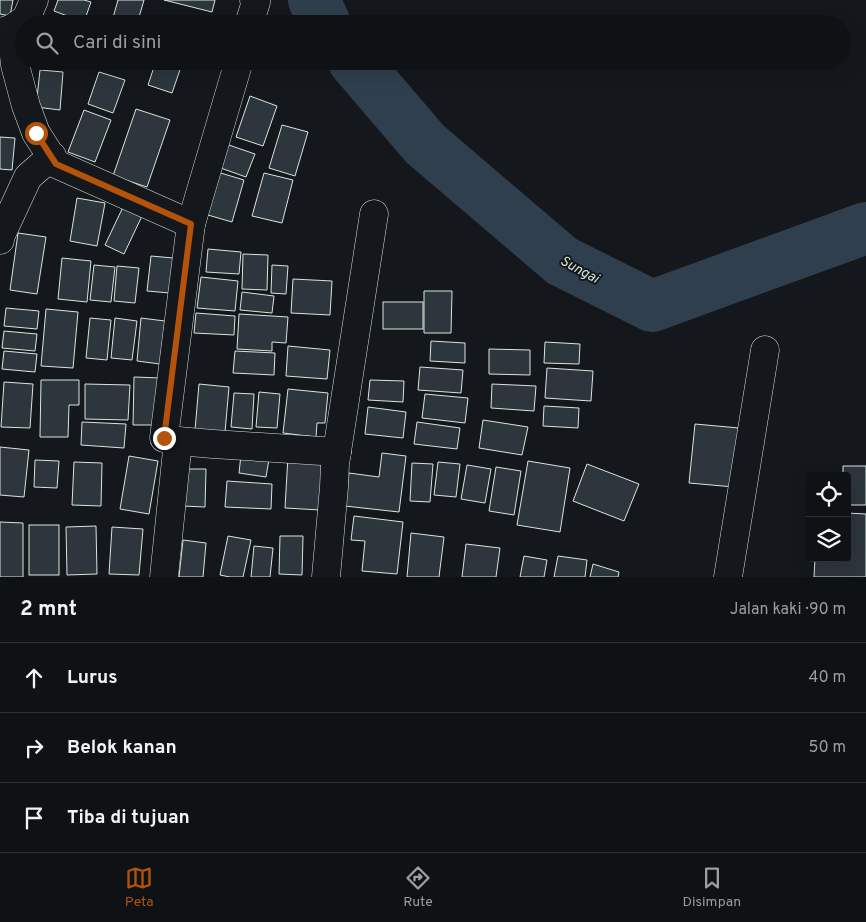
<!DOCTYPE html>
<html lang="id">
<head>
<meta charset="utf-8">
<style>
	:root { --surface:#0f1215; --page:#181b1e; --text:#f1f3f6; --muted:#9b9ea0; --line:#2f3234; --accent:#b45309 }
	body { margin:0; font-family:Overpass,sans-serif; background:var(--page); color:var(--text) }
	.controls { position:absolute; right:15px; bottom:15px; display:grid; overflow:hidden; border-radius:5px; box-shadow:0 5px 20px #0002 }
	.controls button { width:45px; height:45px; display:grid; place-items:center; padding:0; border:0; border-bottom:1px solid var(--line); background:var(--surface); color:var(--text); font:25px sans-serif }
	.stop { position:absolute; width:15px; height:15px; margin:-11px; border:4px solid #b45309; border-radius:50%; background:#fff }
	.stop.end { background:#b45309; border-color:#fff; box-shadow:0 1px 5px #0008 }
	.list { margin:0; padding:0; list-style:none }
	h2 { display:flex; justify-content:space-between; align-items:center; height:65px; margin:0; padding:0 20px; font-size:21px }
	h2 small { font-size:16px; font-weight:400; color:var(--muted) }
	.list li { display:grid; grid-template-columns:32px 1fr auto; gap:15px; align-items:center; box-sizing:border-box; height:70px; padding:0 20px; border-top:1px solid var(--line) }
	.list b { display:block; font-size:19px; white-space:nowrap }
	.list em { font-size:16px; font-style:normal; color:var(--muted) }
	.icon { flex:none; width:28px; height:28px; fill:none; stroke:currentColor; stroke-width:2; stroke-linecap:round; stroke-linejoin:round }
	.map { position:relative; flex:none; width:866px; height:577px; overflow:hidden }
	.search { position:absolute; background:var(--surface); box-shadow:0 5px 20px #0002; left:15px; right:15px; top:15px; height:55px; display:flex; align-items:center; gap:12px; box-sizing:border-box; padding:0 18px; border-radius:28px; color:var(--muted); font-size:19px }
	.sheet { height:275px; background:var(--surface) }
	nav { display:flex; justify-content:space-around; align-items:center; box-sizing:border-box; height:70px; border-top:1px solid var(--line); background:var(--surface); font-size:14px; color:var(--muted) }
	nav a { display:grid; justify-items:center; gap:2px }
	nav .on { color:var(--accent) }
	.map>svg:first-child { display:block }
	.lines { fill:none; stroke-linecap:round; stroke-linejoin:round }
	.river { stroke:#2f3f4d; stroke-width:52 }
	.building { fill:#2c363c; stroke:#d8e6dc }
	.minor-casing { stroke:#d8e6dc; stroke-width:29 }
	.minor { stroke:#14181c; stroke-width:28 }
	.route { stroke:#b45309; stroke-width:6 }
	.labels { text-anchor:middle; stroke-width:4; stroke-linejoin:round; paint-order:stroke }
	.water-label { font-size:14px; font-style:italic; fill:#d8e6dc; stroke:#14181c }
</style>
</head>
<body>
<div class="map">
<svg width="866" height="577" viewBox="0 0 866 577">
	<rect width="100%" height="100%" fill="#14181c"/>
	<g class="lines">
		<g class="river">
			<path d="M 314,0 L 325,24"/>
			<path d="M 354,61 L 425,144 L 562,261 L 652,306 L 866,228"/>
		</g>
	</g>
	<g class="building">
		<path d="M 0,0 L 13,0 L 10,16 L 0,14 Z"/>
		<path d="M 58,0 L 84,0 L 91,2 L 84,22 L 54,11 Z"/>
		<path d="M 118,0 L 144,0 L 137,24 L 122,24 L 112,21 Z"/>
		<path d="M 164,0 L 215,0 L 212,12 Z"/>
		<path d="M 156,61 L 183,61 L 172,93 L 148,85 Z"/>
		<path d="M 40,70 L 63,72 L 60,110 L 36,107 Z"/>
		<path d="M 99,72 L 125,80 L 113,113 L 88,104 Z"/>
		<path d="M 250,96 L 277,106 L 263,146 L 236,137 Z"/>
		<path d="M 136,109 L 170,120 L 147,187 L 113,176 Z"/>
		<path d="M 84,110 L 111,120 L 95,162 L 68,152 Z"/>
		<path d="M 282,125 L 308,132 L 295,176 L 269,168 Z"/>
		<path d="M 0,137 L 15,138 L 12,170 L 0,169 Z"/>
		<path d="M 223,143 L 255,154 L 246,177 L 215,166 Z"/>
		<path d="M 214,171 L 244,180 L 232,222 L 201,213 Z"/>
		<path d="M 264,173 L 293,180 L 282,223 L 252,216 Z"/>
		<path d="M 77,198 L 105,203 L 97,246 L 70,241 Z"/>
		<path d="M 123,207 L 142,216 L 124,254 L 105,245 Z"/>
		<path d="M 18,233 L 46,237 L 37,294 L 10,290 Z"/>
		<path d="M 208,249 L 241,252 L 239,274 L 206,272 Z"/>
		<path d="M 243,254 L 268,255 L 267,290 L 242,289 Z"/>
		<path d="M 151,256 L 173,258 L 170,293 L 147,291 Z"/>
		<path d="M 62,258 L 91,261 L 87,302 L 58,299 Z"/>
		<path d="M 94,265 L 115,267 L 111,302 L 90,300 Z"/>
		<path d="M 272,265 L 288,266 L 286,294 L 271,293 Z"/>
		<path d="M 117,266 L 139,268 L 135,303 L 114,301 Z"/>
		<path d="M 201,277 L 238,281 L 235,311 L 197,308 Z"/>
		<path d="M 293,279 L 332,281 L 330,315 L 291,313 Z"/>
		<path d="M 424,291 L 452,291 L 451,333 L 424,333 Z"/>
		<path d="M 242,292 L 274,296 L 272,313 L 240,310 Z"/>
		<rect x="383" y="302" width="40" height="27"/>
		<path d="M 6,308 L 39,311 L 37,329 L 4,326 Z"/>
		<path d="M 46,309 L 78,312 L 73,368 L 41,366 Z"/>
		<path d="M 196,313 L 235,316 L 234,335 L 194,333 Z"/>
		<path d="M 239,314 L 288,317 L 286,343 L 272,342 L 272,351 L 237,349 Z"/>
		<path d="M 90,318 L 111,320 L 107,360 L 86,358 Z"/>
		<path d="M 115,318 L 137,321 L 132,360 L 111,358 Z"/>
		<path d="M 141,318 L 165,321 L 160,364 L 137,361 Z"/>
		<path d="M 4,331 L 37,334 L 35,351 L 2,348 Z"/>
		<path d="M 431,341 L 465,343 L 465,363 L 430,361 Z"/>
		<path d="M 545,342 L 580,344 L 579,364 L 544,363 Z"/>
		<path d="M 288,346 L 330,350 L 327,379 L 286,376 Z"/>
		<path d="M 489,349 L 530,350 L 530,375 L 489,374 Z"/>
		<path d="M 4,351 L 37,354 L 35,372 L 2,369 Z"/>
		<path d="M 235,351 L 275,353 L 274,375 L 233,373 Z"/>
		<path d="M 420,367 L 463,370 L 461,393 L 418,390 Z"/>
		<path d="M 547,368 L 593,371 L 591,401 L 545,398 Z"/>
		<path d="M 134,377 L 161,378 L 160,425 L 133,425 Z"/>
		<path d="M 41,380 L 79,380 L 79,405 L 69,405 L 68,437 L 40,437 Z"/>
		<path d="M 370,380 L 404,381 L 403,402 L 368,400 Z"/>
		<path d="M 4,382 L 33,384 L 30,428 L 1,427 Z"/>
		<path d="M 85,384 L 130,385 L 128,420 L 85,419 Z"/>
		<path d="M 199,384 L 229,387 L 225,432 L 195,430 Z"/>
		<path d="M 492,384 L 536,386 L 534,411 L 491,408 Z"/>
		<path d="M 288,389 L 328,393 L 325,423 L 317,423 L 316,437 L 283,433 Z"/>
		<path d="M 259,392 L 280,394 L 277,428 L 256,427 Z"/>
		<path d="M 234,393 L 254,394 L 252,429 L 231,427 Z"/>
		<path d="M 425,394 L 468,398 L 465,423 L 422,418 Z"/>
		<path d="M 544,406 L 579,408 L 578,428 L 543,426 Z"/>
		<path d="M 368,407 L 406,412 L 403,438 L 365,434 Z"/>
		<path d="M 483,420 L 528,427 L 522,455 L 479,448 Z"/>
		<path d="M 82,422 L 126,424 L 124,448 L 81,445 Z"/>
		<path d="M 417,422 L 460,428 L 457,449 L 414,444 Z"/>
		<path d="M 695,424 L 739,428 L 734,487 L 689,483 Z"/>
		<path d="M 0,447 L 29,450 L 24,497 L 0,495 Z"/>
		<path d="M 382,453 L 406,456 L 399,512 L 345,506 L 349,473 L 379,477 Z"/>
		<path d="M 241,455 L 269,459 L 266,477 L 239,473 Z"/>
		<path d="M 129,456 L 158,461 L 149,514 L 120,509 Z"/>
		<path d="M 288,456 L 324,458 L 320,510 L 285,508 Z"/>
		<path d="M 35,460 L 59,461 L 57,488 L 34,487 Z"/>
		<path d="M 528,461 L 570,468 L 560,532 L 517,525 Z"/>
		<path d="M 74,462 L 102,463 L 101,506 L 72,505 Z"/>
		<path d="M 438,462 L 460,464 L 456,497 L 434,495 Z"/>
		<path d="M 412,463 L 433,464 L 430,502 L 410,501 Z"/>
		<path d="M 587,464 L 639,484 L 624,521 L 573,501 Z"/>
		<path d="M 467,465 L 491,469 L 485,503 L 461,499 Z"/>
		<path d="M 843,466 L 866,466 L 866,505 L 847,505 L 847,476 L 843,476 Z"/>
		<path d="M 496,467 L 521,471 L 514,515 L 489,511 Z"/>
		<path d="M 183,469 L 206,469 L 205,507 L 182,506 Z"/>
		<path d="M 227,481 L 272,484 L 271,509 L 225,507 Z"/>
		<path d="M 847,513 L 866,514 L 866,577 L 814,577 L 815,558 L 847,558 Z"/>
		<path d="M 354,516 L 403,522 L 397,574 L 362,571 L 365,541 L 351,540 Z"/>
		<path d="M 0,522 L 23,523 L 23,577 L 0,577 Z"/>
		<rect x="29" y="525" width="30" height="50"/>
		<path d="M 96,526 L 97,574 L 67,575 L 66,527 Z"/>
		<path d="M 112,527 L 143,529 L 139,575 L 109,574 Z"/>
		<path d="M 411,533 L 444,537 L 439,577 L 407,577 Z"/>
		<path d="M 228,536 L 251,540 L 243,577 L 230,577 L 220,575 Z"/>
		<path d="M 280,536 L 303,536 L 302,575 L 279,574 Z"/>
		<path d="M 183,540 L 206,543 L 203,577 L 179,577 Z"/>
		<path d="M 466,544 L 500,548 L 496,577 L 462,577 Z"/>
		<path d="M 254,546 L 273,548 L 270,577 L 251,577 Z"/>
		<path d="M 524,556 L 547,560 L 544,577 L 520,577 Z"/>
		<path d="M 558,556 L 587,560 L 585,577 L 554,577 Z"/>
		<path d="M 593,564 L 619,572 L 618,577 L 590,577 Z"/>
	</g>
	<g class="lines">
		<g class="minor-casing">
			<g id="minor">
				<path d="M 249,24 L 256,2 L 254,0"/>
				<path d="M 11,29 L 15,65 L 26,106 L 36,133 L 56,164 L 191,224"/>
				<path d="M 0,32 L 11,29 L 26,19 L 34,0"/>
				<path d="M 239,61 L 191,224 L 164,438 L 178,441 L 213,444 L 337,452"/>
				<path d="M 0,240 L 0,237 L 28,177 L 52,156"/>
				<path d="M 164,577 L 178,441"/>
				<path d="M 326,577 L 334,487 L 335,464 L 374,214"/>
				<path d="M 728,577 L 765,350"/>
			</g>
		</g>
		<use href="#minor" class="minor"/>
	</g>
	<g class="lines">
		<path class="route" d="M 36,133 L 56,164 L 191,224 L 164,438"/>
	</g>
	<g class="labels">
		<g class="water-label">
			<text transform="translate(580 269) rotate(29)" y="5">Sungai</text>
		</g>
	</g>
</svg>
<div class="controls">
<button><svg class="icon" aria-label="locate" viewBox="0 0 24 24"><circle cx="12" cy="12" r="6"/><path d="M12 2v4M12 18v4M2 12h4M18 12h4"/></svg></button>
<button><svg class="icon" aria-label="layers" viewBox="0 0 24 24"><path d="M12 4l9 5-9 5-9-5zM3 14l9 5 9-5"/></svg></button>
</div>
<div class="stop" style="left:36px;top:133px"></div>
<div class="stop end" style="left:164px;top:438px"></div>
<div class="search"><svg class="icon" aria-label="search" viewBox="0 0 24 24"><circle cx="10" cy="10" r="6"/><path d="M15 15l6 6"/></svg>Cari di sini</div>
</div>
<section class="sheet">
<h2>2 mnt<small>Jalan kaki · 90 m</small></h2>
<ul class="list">
<li><svg class="icon" aria-label="ahead" viewBox="0 0 24 24"><path d="M12 20V5M6 11l6-6 6 6"/></svg><div><b>Lurus</b></div><em>40 m</em></li>
<li><svg class="icon" aria-label="right" viewBox="0 0 24 24"><path d="M7 20v-9h11M14 6l5 5-5 5"/></svg><div><b>Belok kanan</b></div><em>50 m</em></li>
<li><svg class="icon" aria-label="arrive" viewBox="0 0 24 24"><path d="M6 21V4h12l-3 4 3 4H6"/></svg><div><b>Tiba di tujuan</b></div></li>
</ul>
</section>
<nav>
<a class="on"><svg class="icon" aria-label="map" viewBox="0 0 24 24"><path d="M3 6l6-2 6 2 6-2v14l-6 2-6-2-6 2zM9 4v14M15 6v14"/></svg>Peta</a>
<a><svg class="icon" aria-label="directions" viewBox="0 0 24 24"><path d="M12 3l9 9-9 9-9-9zM9 14v-3h6M13 9l2 2-2 2"/></svg>Rute</a>
<a><svg class="icon" aria-label="saved" viewBox="0 0 24 24"><path d="M7 4h10v16l-5-4-5 4z"/></svg>Disimpan</a>
</nav>
</body>
</html>
